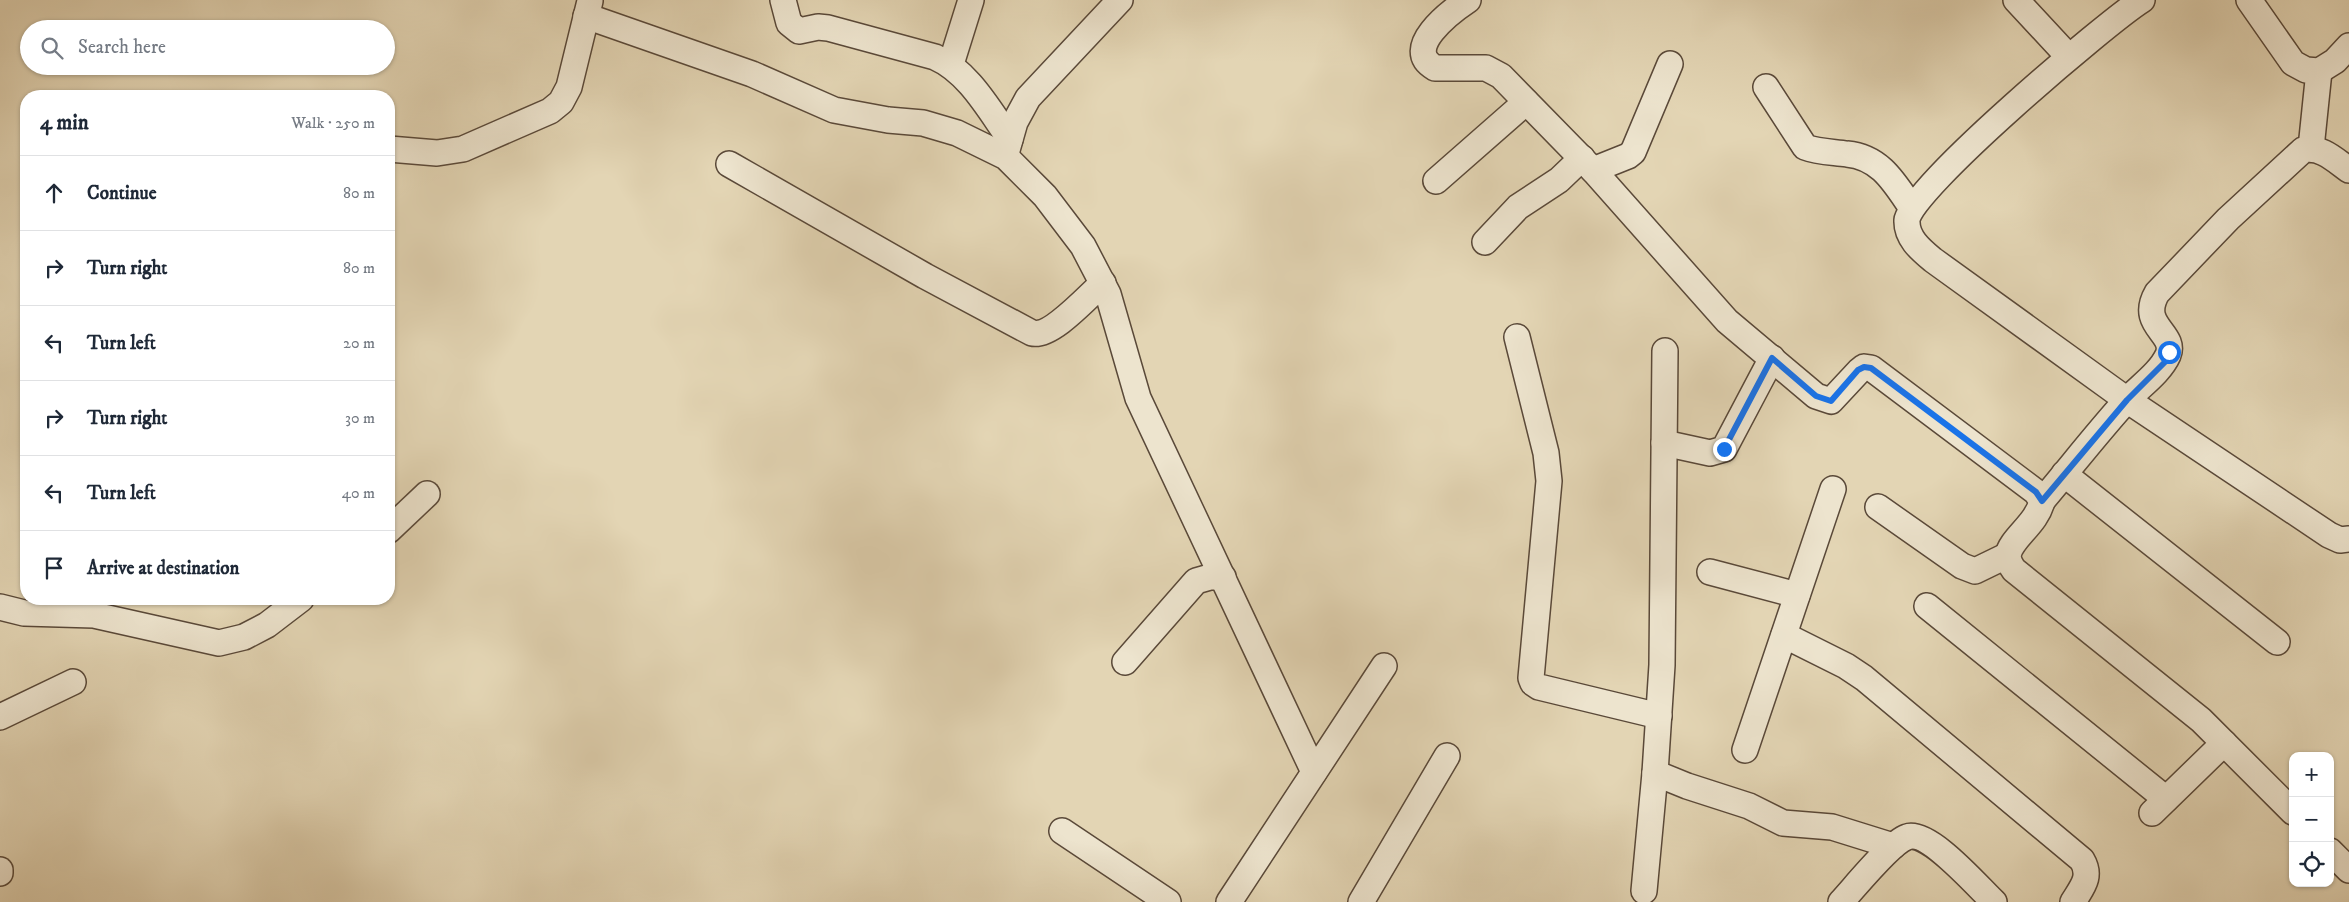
<!DOCTYPE html>
<html lang="en">
<head>
<meta charset="utf-8">
<style>
	:root { --surface:#fff; --page:#f6f6f7; --text:#1f2937; --muted:#747a83; --line:#e0e1e3 }
	body { margin:0; font-family:"IM FELL DW Pica",serif; background:var(--page); color:var(--text) }
	.controls { position:absolute; right:15px; bottom:15px; display:grid; overflow:hidden; border-radius:10px; box-shadow:0 1px 4px #0004 }
	.controls button { width:45px; height:45px; display:grid; place-items:center; padding:0; border:0; border-bottom:1px solid var(--line); background:var(--surface); color:var(--text); font:25px sans-serif }
	.stop { position:absolute; width:15px; height:15px; margin:-11px; border:4px solid #1a73e8; border-radius:50%; background:#fff }
	.stop.end { background:#1a73e8; border-color:#fff; box-shadow:0 1px 5px #0008 }
	.list { margin:0; padding:0; list-style:none }
	h2 { display:flex; justify-content:space-between; align-items:center; height:65px; margin:0; padding:0 20px; font-size:21px }
	h2 small { font-size:16px; font-weight:400; color:var(--muted) }
	.list li { display:grid; grid-template-columns:32px 1fr auto; gap:15px; align-items:center; box-sizing:border-box; height:75px; padding:0 20px; border-top:1px solid var(--line) }
	.list b { display:block; font-size:19px; white-space:nowrap }
	.list em { font-size:16px; font-style:normal; color:var(--muted) }
	.icon { flex:none; width:28px; height:28px; fill:none; stroke:currentColor; stroke-width:2; stroke-linecap:round; stroke-linejoin:round }
	.map { position:relative; flex:none; width:2349px; height:902px; overflow:hidden }
	.search { position:absolute; background:var(--surface); box-shadow:0 1px 4px #0004; left:20px; top:20px; width:375px; height:55px; display:flex; align-items:center; gap:12px; box-sizing:border-box; padding:0 18px; border-radius:28px; color:var(--muted); font-size:19px }
	.panel { position:absolute; background:var(--surface); box-shadow:0 1px 4px #0004; left:20px; top:90px; width:375px; height:515px; border-radius:20px }
	.map>svg:first-child { display:block }
	.lines { fill:none; stroke-linecap:round; stroke-linejoin:round }
	.minor-casing { stroke:#5a4939; stroke-width:28 }
	.minor { stroke:#ede4ce; stroke-width:25 }
	.route { stroke:#1a73e8; stroke-width:6 }
</style>
</head>
<body>
<div class="map">
<svg width="2349" height="902" viewBox="0 0 2349 902">
	<rect width="100%" height="100%" fill="#e3d5b4"/>
	<filter id="stains"><feTurbulence type="fractalNoise" baseFrequency=".004" numOctaves="4"/><feColorMatrix values="0 0 0 0 .2 0 0 0 0 .09 0 0 0 0 .02 0 0 0 .5 -.17"/></filter>
	<radialGradient id="worn" r=".72"><stop offset=".6" stop-color="#630" stop-opacity="0"/><stop offset="1" stop-color="#630" stop-opacity=".3"/></radialGradient>
	<g class="lines">
		<g class="minor-casing">
			<g id="minor">
				<path d="M 783,0 L 789,23 L 799,31 L 818,27 L 828,28 L 935,57 C 969,72 989,110 1010,139"/>
				<path d="M 1468,0 C 1450,12 1401,49 1435,68 L 1486,68 L 1501,76 L 1593,170 L 1727,321 L 1816,396 L 1831,401 L 1859,371 L 1864,367 L 1871,368 L 2036,492 L 2042,501 C 2037,524 2011,538 2008,555 C 2008,561 2011,566 2014,570 L 2201,720 L 2293,812"/>
				<path d="M 2016,0 L 2068,56"/>
				<path d="M 2142,0 C 2107,22 1909,190 1907,220 C 1906,238 1921,250 1933,260 L 2127,400 L 2329,535 L 2340,540 L 2349,539"/>
				<path d="M 2249,0 L 2293,63 L 2306,70 L 2319,71 L 2335,61 L 2349,46"/>
				<path d="M 586,16 L 752,74 L 834,110 L 888,120 L 923,123 L 957,133 L 1006,157 L 1045,196 L 1083,246 L 1108,294 L 1138,398 L 1314,772"/>
				<path d="M 951,64 L 971,0"/>
				<path d="M 1766,87 L 1805,147 C 1818,152 1833,152 1847,154 C 1880,157 1894,182 1911,207"/>
				<path d="M 2311,148 L 2319,71"/>
				<path d="M 389,149 L 437,153 L 463,149 L 550,111 L 561,102 L 569,87 L 590,1"/>
				<path d="M 1007,150 L 1015,122 L 1028,98 L 1120,0"/>
				<path d="M 729,164 L 925,276 L 1032,333 C 1051,338 1088,296 1103,283"/>
				<path d="M 1593,170 L 1628,156 L 1633,152 L 1670,64"/>
				<path d="M 1436,181 L 1526,102"/>
				<path d="M 1485,242 L 1518,207 L 1559,180 L 1582,158"/>
				<path d="M 1517,337 L 1546,453 L 1549,481 L 1531,678 L 1533,683 L 1539,687 L 1659,716"/>
				<path d="M 1664,443 L 1710,453 L 1724,449 L 1772,358"/>
				<path d="M 2064,474 L 2277,642"/>
				<path d="M 2042,501 C 2070,468 2097,433 2126,401 C 2139,387 2160,373 2168,355 C 2177,333 2138,326 2157,293 L 2228,219 L 2303,150 C 2321,146 2335,160 2349,170"/>
				<path d="M 1878,507 L 1962,566 L 1975,571 L 2008,555"/>
				<path d="M 389,530 L 427,494"/>
				<path d="M 1710,572 L 1797,595"/>
				<path d="M 1927,606 L 2166,799"/>
				<path d="M 0,607 L 24,613 L 94,615 L 219,643 L 244,637 L 267,625 L 301,599"/>
				<path d="M 1784,635 L 1846,666 L 1864,678 L 2082,860 C 2092,877 2082,887 2073,902"/>
				<path d="M 1125,662 L 1196,581 L 1210,577 L 1223,577"/>
				<path d="M 0,717 L 73,682"/>
				<path d="M 1745,750 L 1833,489"/>
				<path d="M 1655,773 L 1687,786 L 1749,806 L 1783,823 L 1832,827 L 1893,846"/>
				<path d="M 2152,813 L 2224,743"/>
				<path d="M 1062,831 L 1168,902"/>
				<path d="M 2330,851 L 2349,870"/>
				<path d="M 0,870 L 0,873"/>
				<path d="M 1644,891 L 1655,773 L 1662,665 L 1665,351"/>
				<path d="M 1229,902 L 1384,666"/>
				<path d="M 1361,902 L 1447,756"/>
				<path d="M 1841,902 C 1855,887 1890,843 1907,837 C 1928,829 1978,887 1994,902"/>
			</g>
		</g>
		<use href="#minor" class="minor"/>
	</g>
	<g class="lines">
		<path class="route" d="M 1724,449 L 1772,358 L 1816,396 L 1831,401 L 1858,370 L 1864,367 L 1871,368 L 2036,492 L 2042,501 L 2127,400 L 2165,362 L 2169,352"/>
	</g>
	<rect width="100%" height="100%" filter="url(#stains)"/>
	<rect width="100%" height="100%" fill="url(#worn)"/>
</svg>
<div class="controls">
<button>+</button>
<button>−</button>
<button><svg class="icon" aria-label="locate" viewBox="0 0 24 24"><circle cx="12" cy="12" r="6"/><path d="M12 2v4M12 18v4M2 12h4M18 12h4"/></svg></button>
</div>
<div class="stop" style="left:2169px;top:352px"></div>
<div class="stop end" style="left:1724px;top:449px"></div>
<div class="search"><svg class="icon" aria-label="search" viewBox="0 0 24 24"><circle cx="10" cy="10" r="6"/><path d="M15 15l6 6"/></svg>Search here</div>
<section class="panel">
<h2>4 min<small>Walk · 250 m</small></h2>
<ul class="list">
<li><svg class="icon" aria-label="ahead" viewBox="0 0 24 24"><path d="M12 20V5M6 11l6-6 6 6"/></svg><div><b>Continue</b></div><em>80 m</em></li>
<li><svg class="icon" aria-label="right" viewBox="0 0 24 24"><path d="M7 20v-9h11M14 6l5 5-5 5"/></svg><div><b>Turn right</b></div><em>80 m</em></li>
<li><svg class="icon" aria-label="left" viewBox="0 0 24 24"><path d="M17 20v-9H6M10 6l-5 5 5 5"/></svg><div><b>Turn left</b></div><em>20 m</em></li>
<li><svg class="icon" aria-label="right" viewBox="0 0 24 24"><path d="M7 20v-9h11M14 6l5 5-5 5"/></svg><div><b>Turn right</b></div><em>30 m</em></li>
<li><svg class="icon" aria-label="left" viewBox="0 0 24 24"><path d="M17 20v-9H6M10 6l-5 5 5 5"/></svg><div><b>Turn left</b></div><em>40 m</em></li>
<li><svg class="icon" aria-label="arrive" viewBox="0 0 24 24"><path d="M6 21V4h12l-3 4 3 4H6"/></svg><div><b>Arrive at destination</b></div></li>
</ul>
</section>
</div>
</body>
</html>
